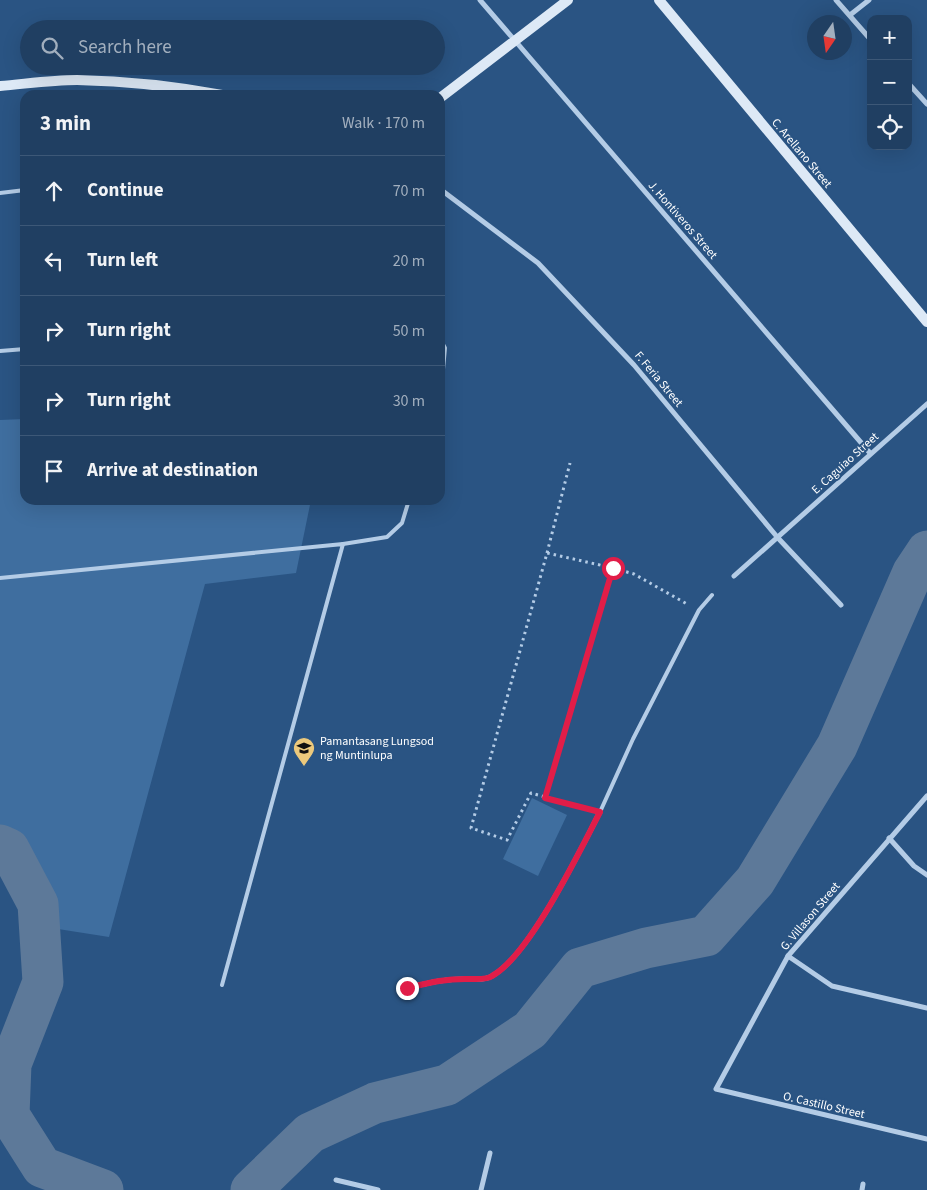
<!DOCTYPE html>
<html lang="en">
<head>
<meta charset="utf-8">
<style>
	:root { --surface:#203f62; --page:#2d4a6b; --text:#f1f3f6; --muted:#a2afbe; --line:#3d5877 }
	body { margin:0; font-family:"Source Sans 3",sans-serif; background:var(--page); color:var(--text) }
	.controls { position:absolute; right:15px; top:15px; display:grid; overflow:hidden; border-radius:10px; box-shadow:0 5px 20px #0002 }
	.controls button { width:45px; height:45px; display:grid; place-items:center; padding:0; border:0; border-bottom:1px solid var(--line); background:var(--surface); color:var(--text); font:25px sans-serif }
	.compass { position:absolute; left:807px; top:15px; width:45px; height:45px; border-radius:50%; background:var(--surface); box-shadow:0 5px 20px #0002; rotate:193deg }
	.stop { position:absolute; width:15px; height:15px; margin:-11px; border:4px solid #e11d48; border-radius:50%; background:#fff }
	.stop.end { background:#e11d48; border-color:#fff; box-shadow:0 1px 5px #0008 }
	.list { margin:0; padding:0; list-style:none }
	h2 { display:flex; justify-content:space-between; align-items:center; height:65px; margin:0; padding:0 20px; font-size:21px }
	h2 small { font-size:16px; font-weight:400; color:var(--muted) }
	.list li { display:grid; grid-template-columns:32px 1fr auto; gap:15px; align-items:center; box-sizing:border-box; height:70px; padding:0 20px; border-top:1px solid var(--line) }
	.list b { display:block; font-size:19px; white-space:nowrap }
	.list em { font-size:16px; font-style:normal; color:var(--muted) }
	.icon { flex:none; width:28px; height:28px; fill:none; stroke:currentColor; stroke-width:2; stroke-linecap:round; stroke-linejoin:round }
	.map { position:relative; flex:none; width:927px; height:1190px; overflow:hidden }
	.search { position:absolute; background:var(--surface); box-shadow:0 5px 20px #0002; left:20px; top:20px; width:425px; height:55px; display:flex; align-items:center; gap:12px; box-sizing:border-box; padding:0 18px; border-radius:28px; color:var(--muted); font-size:19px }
	.panel { position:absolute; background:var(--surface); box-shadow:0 5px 20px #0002; left:20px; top:90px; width:425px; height:415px; border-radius:15px }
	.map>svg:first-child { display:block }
	.green { fill:#3f6e9f }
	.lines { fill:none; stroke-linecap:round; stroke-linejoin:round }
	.river { stroke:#5d7999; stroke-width:41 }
	.path { stroke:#b4cce6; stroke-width:3; stroke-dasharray:2.5 4; stroke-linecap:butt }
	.lane { stroke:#b4cce6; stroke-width:4 }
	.street { stroke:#b4cce6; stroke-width:5 }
	.secondary { stroke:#dde9f6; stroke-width:10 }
	.route { stroke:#e11d48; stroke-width:6 }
	.labels { text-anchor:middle; stroke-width:4; stroke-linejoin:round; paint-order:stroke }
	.street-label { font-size:12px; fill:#fff; stroke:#2a5483 }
	.poi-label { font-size:12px; fill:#fff; stroke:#2a5483; text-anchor:start }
</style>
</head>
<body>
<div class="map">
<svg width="927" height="1190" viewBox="0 0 927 1190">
	<rect width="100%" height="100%" fill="#2a5483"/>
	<g class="green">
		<path d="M 25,419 L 25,500 L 311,500 L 296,573 L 205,584 L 109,937 L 39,926 L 38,904 L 9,849 L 0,845 L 0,420 Z"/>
		<path d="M 532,798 L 567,815 L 538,876 L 503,859 Z"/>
	</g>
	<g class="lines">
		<g class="river">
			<path d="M 0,845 L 9,849 L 38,904 L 43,982 L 11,1064 L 9,1115 L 42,1167 L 103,1190"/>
			<path d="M 251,1190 L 310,1133 L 375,1103 L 447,1085 L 530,1030 L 580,968 L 646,948 L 706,936 L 755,881 L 837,746 L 913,572 L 927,551"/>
		</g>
		<g class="path">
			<path d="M 547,553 L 570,463"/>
			<path d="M 545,798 L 613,568 L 634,574 L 687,604"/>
			<path d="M 588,809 L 531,793 L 507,840 L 471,828 L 547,553 L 613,568"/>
		</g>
		<g class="lane">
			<path d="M 0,193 L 25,190"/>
			<path d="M 440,339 L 445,348 L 440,401"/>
			<path d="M 0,351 L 25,349"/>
			<path d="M 343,544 L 387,537 L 402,523 L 409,500"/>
			<path d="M 0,578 L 343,544 L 222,985"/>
			<path d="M 600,812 L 633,739 L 699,610 L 712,595"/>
		</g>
		<g class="street">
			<path d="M 480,0 L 870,453"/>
			<path d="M 836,0 L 871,40"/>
			<path d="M 850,15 L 869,0"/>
			<path d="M 908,83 L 927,104"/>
			<path d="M 440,189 L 538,263 L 634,365 L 778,538 L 841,605"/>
			<path d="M 734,576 L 927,404"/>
			<path d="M 927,796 L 788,956 L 716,1089 L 927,1139"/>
			<path d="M 889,838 L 914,866 L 927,875"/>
			<path d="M 788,956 L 832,986 L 927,1008"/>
			<path d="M 407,988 C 428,983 448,978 470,979 C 477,979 487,980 492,976 C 530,955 579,852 600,812"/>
			<path d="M 336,1180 L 378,1190"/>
			<path d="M 481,1190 L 490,1153"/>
			<path d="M 862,1190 L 863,1184"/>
		</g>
		<g class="secondary">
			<path d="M 659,0 L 927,322"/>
			<path d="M 0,86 C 25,84 51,80 77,80 C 126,81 174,86 222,95"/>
			<path d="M 440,98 L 568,0"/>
		</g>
	</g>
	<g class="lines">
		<path class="route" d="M 407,988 C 428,983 448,978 470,979 C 477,979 487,980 492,976 C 530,955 579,852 600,812 L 545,798 L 613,568"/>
	</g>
	<defs>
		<g id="school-pin" transform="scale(1.125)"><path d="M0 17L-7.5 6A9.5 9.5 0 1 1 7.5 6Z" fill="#ecc97c" stroke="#2a5483"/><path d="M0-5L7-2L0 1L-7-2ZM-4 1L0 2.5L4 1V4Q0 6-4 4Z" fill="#111"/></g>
	</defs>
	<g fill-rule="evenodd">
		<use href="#school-pin" x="304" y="748"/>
	</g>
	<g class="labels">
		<g class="street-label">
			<text transform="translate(802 153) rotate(50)" y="4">C. Arellano Street</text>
			<text transform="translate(683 220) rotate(49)" y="4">J. Hontiveros Street</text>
			<text transform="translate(659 379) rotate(50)" y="4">F. Feria Street</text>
			<text transform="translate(845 463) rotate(-42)" y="4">E. Caguiao Street</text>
			<text transform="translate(810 916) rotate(-50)" y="4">G. Villason Street</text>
			<text transform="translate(824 1105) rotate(13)" y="4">O. Castillo Street</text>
		</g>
		<g class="poi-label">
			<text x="320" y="745">Pamantasang Lungsod<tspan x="320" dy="14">ng Muntinlupa</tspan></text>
		</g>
	</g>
</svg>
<div class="controls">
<button>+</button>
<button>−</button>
<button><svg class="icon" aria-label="locate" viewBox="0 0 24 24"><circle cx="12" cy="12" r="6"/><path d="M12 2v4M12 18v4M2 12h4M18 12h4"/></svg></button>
</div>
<svg class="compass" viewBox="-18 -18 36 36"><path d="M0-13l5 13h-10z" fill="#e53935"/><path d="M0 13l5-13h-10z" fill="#a2afbe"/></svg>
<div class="stop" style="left:613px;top:568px"></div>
<div class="stop end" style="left:407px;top:988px"></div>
<div class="search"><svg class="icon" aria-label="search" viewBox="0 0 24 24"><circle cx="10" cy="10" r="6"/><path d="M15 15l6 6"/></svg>Search here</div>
<section class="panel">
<h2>3 min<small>Walk · 170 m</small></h2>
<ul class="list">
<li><svg class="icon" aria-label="ahead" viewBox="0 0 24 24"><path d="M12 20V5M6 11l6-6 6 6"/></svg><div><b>Continue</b></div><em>70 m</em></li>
<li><svg class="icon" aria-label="left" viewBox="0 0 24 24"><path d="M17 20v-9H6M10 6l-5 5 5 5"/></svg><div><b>Turn left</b></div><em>20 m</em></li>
<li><svg class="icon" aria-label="right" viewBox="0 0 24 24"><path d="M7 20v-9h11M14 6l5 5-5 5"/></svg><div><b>Turn right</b></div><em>50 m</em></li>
<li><svg class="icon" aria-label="right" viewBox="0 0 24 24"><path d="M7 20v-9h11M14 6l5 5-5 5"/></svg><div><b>Turn right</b></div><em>30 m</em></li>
<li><svg class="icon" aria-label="arrive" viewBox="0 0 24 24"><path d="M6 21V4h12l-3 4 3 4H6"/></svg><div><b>Arrive at destination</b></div></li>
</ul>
</section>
</div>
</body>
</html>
